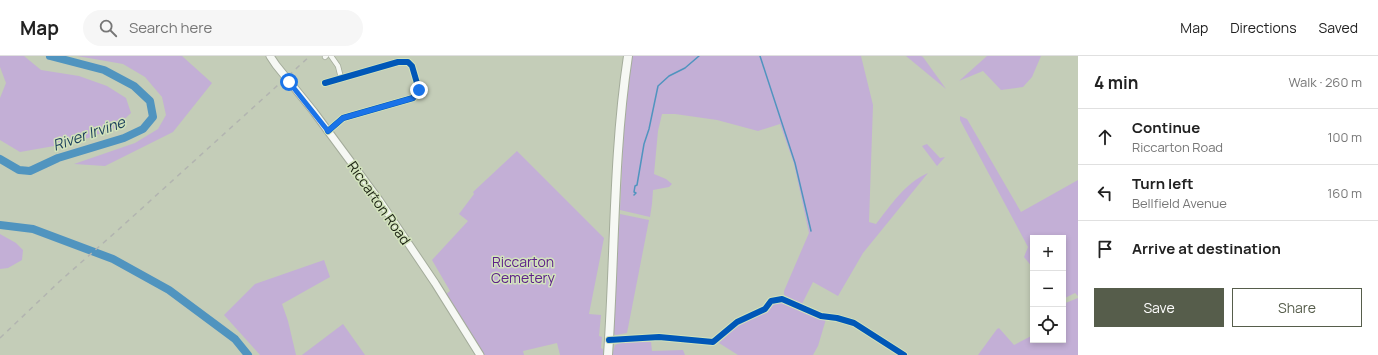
<!DOCTYPE html>
<html lang="en">
<head>
<meta charset="utf-8">
<style>
	:root { --surface:#fff; --page:#f6f6f6; --text:#222; --muted:#767676; --line:#e0e0e0; --accent:#565d4b }
	body { margin:0; font-family:Manrope,sans-serif; background:var(--page); color:var(--text) }
	.controls { position:absolute; right:12px; bottom:12px; display:grid; overflow:hidden; border-radius:0px; box-shadow:0 2px 6px #0003 }
	.controls button { width:36px; height:36px; display:grid; place-items:center; padding:0; border:0; border-bottom:1px solid var(--line); background:var(--surface); color:var(--text); font:20px sans-serif }
	.stop { position:absolute; width:12px; height:12px; margin:-9px; border:3px solid #1a73e8; border-radius:50%; background:#fff }
	.stop.end { background:#1a73e8; border-color:#fff; box-shadow:0 1px 4px #0008 }
	.list { margin:0; padding:0; list-style:none }
	h2 { display:flex; justify-content:space-between; align-items:center; height:52px; margin:0; padding:0 16px; font-size:17px }
	h2 small { font-size:13px; font-weight:400; color:var(--muted) }
	.list li { display:grid; grid-template-columns:26px 1fr auto; gap:12px; align-items:center; box-sizing:border-box; height:56px; padding:0 16px; border-top:1px solid var(--line) }
	.list b { display:block; font-size:15px; white-space:nowrap }
	.list p { margin:0; font-size:13px; white-space:nowrap; color:var(--muted) }
	.list em { font-size:13px; font-style:normal; color:var(--muted) }
	.actions { display:flex; gap:8px; padding:12px 16px }
	.actions a { flex:1; padding:9px 0; border:1px solid var(--accent); border-radius:0px; text-align:center; font-size:14px; color:var(--accent) }
	.actions .main { background:var(--accent); color:#fff }
	.icon { flex:none; width:22px; height:22px; fill:none; stroke:currentColor; stroke-width:2; stroke-linecap:round; stroke-linejoin:round }
	.map { position:relative; flex:none; width:1078px; height:299px; overflow:hidden }
	header { display:flex; align-items:center; gap:24px; box-sizing:border-box; height:56px; padding:0 20px; background:var(--surface); border-bottom:1px solid var(--line) }
	header strong { font-size:19px }
	nav { display:flex; gap:22px; margin-inline-start:auto; font-size:14px }
	.search { width:280px; height:36px; background:var(--page); display:flex; align-items:center; gap:10px; box-sizing:border-box; padding:0 14px; border-radius:22px; color:var(--muted); font-size:15px }
	main { display:flex }
	aside { flex:1; background:var(--surface) }
	.map>svg:first-child { display:block }
	.green { fill:#c3afd6 }
	.lines { fill:none; stroke-linecap:round; stroke-linejoin:round }
	.stream { stroke:#5094bf; stroke-width:1.5 }
	.river { stroke:#5094bf; stroke-width:8 }
	.street-casing { stroke:#a4ac9b; stroke-width:6 }
	.primary-casing { stroke:#a4ac9b; stroke-width:9 }
	.highway-casing { stroke:#a4ac9b; stroke-width:10 }
	.street { stroke:#f6f8f4; stroke-width:4.5 }
	.primary { stroke:#f6f8f4; stroke-width:7 }
	.highway { stroke:#f6f8f4; stroke-width:8 }
	.rail { stroke:#b2b4b0; stroke-width:1.5; stroke-dasharray:5 5; stroke-linecap:butt }
	.cycleway-casing { stroke:#d2e3bc; stroke-width:8 }
	.cycleway { stroke:#0057b8; stroke-width:6 }
	.route { stroke:#1a73e8; stroke-width:5 }
	.labels { text-anchor:middle; stroke-width:3; stroke-linejoin:round; paint-order:stroke }
	.street-label { font-size:14px; fill:#1a2011; stroke:#d2e3bc }
	.park-label { font-size:14px; fill:#5e218a; stroke:#d2e3bc }
	.water-label { font-size:15px; font-style:italic; fill:#1b3e5c; stroke:#d2e3bc }
</style>
</head>
<body>
<header>
<strong>Map</strong>
<div class="search"><svg class="icon" aria-label="search" viewBox="0 0 24 24"><circle cx="10" cy="10" r="6"/><path d="M15 15l6 6"/></svg>Search here</div>
<nav><a>Map</a><a>Directions</a><a>Saved</a></nav>
</header>
<main>
<div class="map">
<svg width="1078" height="299" viewBox="0 0 1078 299">
	<rect width="100%" height="100%" fill="#c4cdb8"/>
	<g class="green">
		<path d="M 0,0 L 24,0 L 41,14 L 79,20 L 107,30 L 126,42 L 131,57 L 115,72 L 77,86 L 20,96 L 0,84 L 0,42 L 6,27 L 0,11 Z"/>
		<path d="M 77,0 L 182,0 L 212,27 L 173,76 L 105,110 L 74,108 L 135,87 L 158,73 L 166,59 L 162,41 L 145,21 L 123,8 Z"/>
		<path d="M 632,0 L 861,0 L 873,49 L 869,166 L 876,168 C 891,149 905,127 928,117 L 863,197 L 838,240 L 813,226 L 802,248 L 784,239 L 784,235 L 809,177 L 794,108 L 780,68 L 758,75 L 717,64 L 675,58 L 662,58 L 658,75 L 654,118 L 666,123 L 672,128 L 669,131 L 653,134 L 652,148 L 650,161 L 620,154 L 624,72 Z"/>
		<path d="M 906,0 L 921,0 L 923,1 L 946,33 Z"/>
		<path d="M 987,0 L 1041,0 L 1032,21 L 1023,31 L 1001,34 L 983,15 L 959,25 Z"/>
		<path d="M 960,60 L 967,63 L 1021,156 L 1078,124 L 1078,240 L 1075,237 L 1063,243 L 1063,182 L 1033,182 L 1033,212 L 1024,201 L 1028,191 L 960,64 Z"/>
		<path d="M 927,88 L 940,102 L 945,101 L 937,110 L 922,90 Z"/>
		<path d="M 517,95 L 604,182 L 589,258 L 601,259 L 599,280 L 602,281 L 601,292 L 603,293 L 603,299 L 560,299 L 557,287 L 523,295 L 524,299 L 484,299 L 445,239 L 450,235 L 432,204 L 468,165 L 459,158 L 474,138 L 473,136 Z"/>
		<path d="M 620,158 L 649,164 L 627,277 L 616,279 L 613,278 L 612,274 Z"/>
		<path d="M 0,178 L 16,187 L 23,194 L 22,204 L 8,212 L 0,213 Z"/>
		<path d="M 324,204 L 330,221 L 282,248 L 288,265 L 296,299 L 260,299 L 224,259 L 255,228 Z"/>
		<path d="M 1078,242 L 1078,299 L 978,299 L 997,273 L 999,272 L 1014,289 L 1033,279 L 1033,284 L 1063,284 L 1063,248 Z"/>
		<path d="M 776,246 L 782,246 L 826,263 L 818,290 L 813,299 L 738,299 L 719,287 L 739,268 L 768,253 Z"/>
		<path d="M 343,268 L 365,299 L 302,299 Z"/>
		<path d="M 622,286 L 651,286 L 652,295 L 683,294 L 685,299 L 612,299 L 615,289 Z"/>
	</g>
	<g class="lines">
		<g class="stream">
			<path d="M 760,0 L 795,107 L 811,175"/>
			<path d="M 634,139 L 636,137 L 634,136 L 635,130 L 637,129 L 644,88 L 649,73 L 658,30 L 669,20 L 685,12 L 699,0"/>
		</g>
		<g class="river">
			<path d="M 0,103 L 19,114 L 30,115 L 58,102 L 124,82 L 143,73 L 153,61 L 150,45 L 134,30 L 104,14 L 50,0"/>
			<path d="M 0,169 L 33,173 L 113,203 L 169,234 L 235,283 L 248,299"/>
		</g>
		<g class="street-casing">
			<g id="street">
				<path d="M 331,0 L 338,10 L 341,22"/>
				<path d="M 325,1 L 326,0"/>
				<path d="M 325,27 L 398,6 L 408,6 L 412,10 L 419,34 L 413,42 L 343,62 L 328,75"/>
				<path d="M 609,284 L 659,281 L 713,286 L 737,266 L 765,253 L 771,245 L 782,243 L 821,260 L 837,262 L 854,267 L 904,299"/>
			</g>
		</g>
		<g class="primary-casing">
			<path id="primary" d="M 270,0 L 276,9 L 314,56 L 379,144 L 435,227 L 480,299"/>
		</g>
		<g class="highway-casing">
			<path id="highway" d="M 608,299 C 615,199 613,99 628,0"/>
		</g>
		<use href="#street" class="street"/>
		<use href="#primary" class="primary"/>
		<use href="#highway" class="highway"/>
		<path class="rail" d="M 0,282 L 60,225 L 118,174 L 310,0"/>
		<g class="cycleway-casing">
			<g id="cycleway">
				<path d="M 325,27 L 398,6 L 408,6 L 412,10 L 419,34 L 413,42 L 343,62 L 328,75"/>
				<path d="M 609,284 L 659,281 L 713,286 L 737,266 L 765,253 L 771,245 L 782,243 L 821,260 L 837,262 L 854,267 L 904,299"/>
			</g>
		</g>
		<use href="#cycleway" class="cycleway"/>
	</g>
	<g class="lines">
		<path class="route" d="M 289,26 L 328,75 L 343,62 L 413,42 L 419,34"/>
	</g>
	<g class="labels">
		<g class="street-label">
			<text transform="translate(379 147) rotate(55)" y="5">Riccarton Road</text>
		</g>
		<g class="park-label">
			<text x="523" y="211">Riccarton<tspan x="523" dy="16">Cemetery</tspan></text>
		</g>
		<g class="water-label">
			<text transform="translate(89 78) rotate(-19)" y="5">River Irvine</text>
		</g>
	</g>
</svg>
<div class="controls">
<button>+</button>
<button>−</button>
<button><svg class="icon" aria-label="locate" viewBox="0 0 24 24"><circle cx="12" cy="12" r="6"/><path d="M12 2v4M12 18v4M2 12h4M18 12h4"/></svg></button>
</div>
<div class="stop" style="left:289px;top:26px"></div>
<div class="stop end" style="left:419px;top:34px"></div>
</div>
<aside>
<h2>4 min<small>Walk · 260 m</small></h2>
<ul class="list">
<li><svg class="icon" aria-label="ahead" viewBox="0 0 24 24"><path d="M12 20V5M6 11l6-6 6 6"/></svg><div><b>Continue</b><p>Riccarton Road</p></div><em>100 m</em></li>
<li><svg class="icon" aria-label="left" viewBox="0 0 24 24"><path d="M17 20v-9H6M10 6l-5 5 5 5"/></svg><div><b>Turn left</b><p>Bellfield Avenue</p></div><em>160 m</em></li>
<li><svg class="icon" aria-label="arrive" viewBox="0 0 24 24"><path d="M6 21V4h12l-3 4 3 4H6"/></svg><div><b>Arrive at destination</b></div></li>
</ul>
<div class="actions"><a class="main">Save</a><a>Share</a></div>
</aside>
</main>
</body>
</html>
